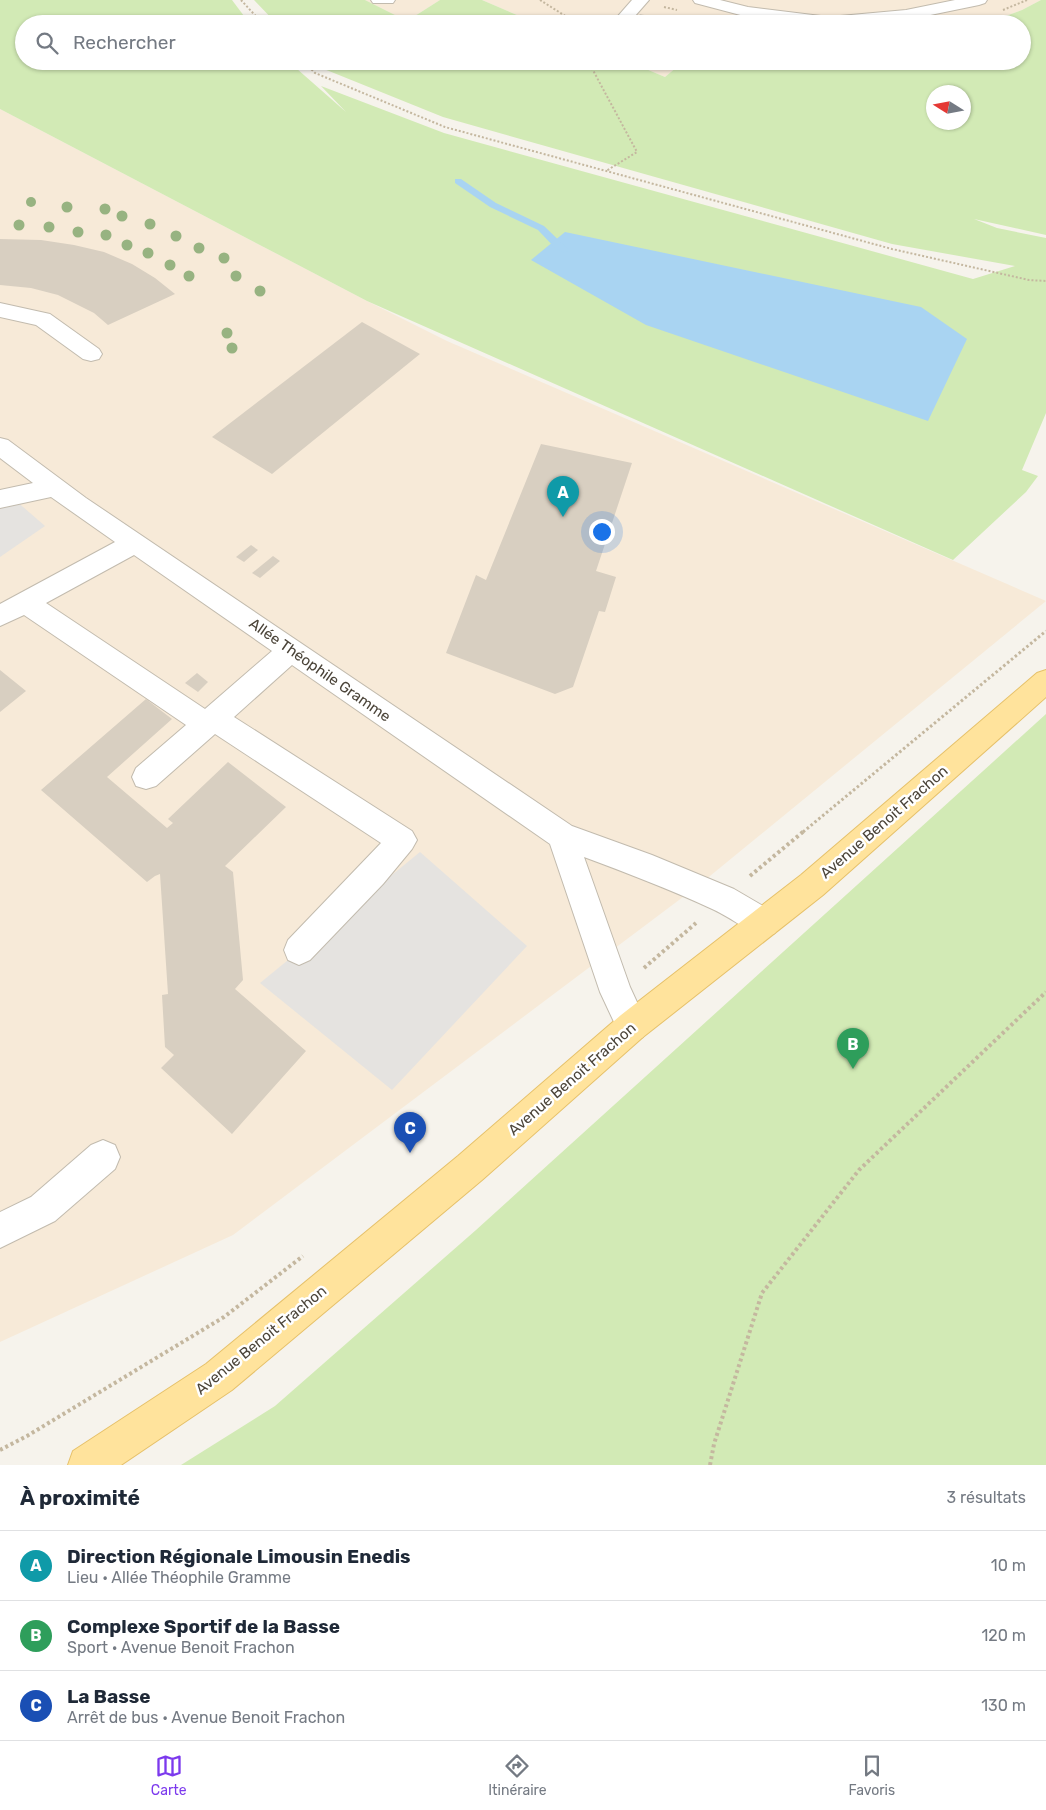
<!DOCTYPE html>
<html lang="fr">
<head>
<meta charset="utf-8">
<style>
	:root { --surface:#fff; --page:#f2f2f3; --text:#1f2937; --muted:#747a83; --line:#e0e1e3; --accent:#7c3aed }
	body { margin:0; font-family:Rubik,sans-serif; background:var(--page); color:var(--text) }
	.compass { position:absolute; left:926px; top:85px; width:45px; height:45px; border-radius:50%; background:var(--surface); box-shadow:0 1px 4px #0004; rotate:281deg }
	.you { position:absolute; left:601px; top:531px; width:18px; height:18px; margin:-12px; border:4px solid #fff; border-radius:50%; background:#1a73e8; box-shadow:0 0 0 8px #1a73e833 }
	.badge { display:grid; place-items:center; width:32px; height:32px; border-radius:50%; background:var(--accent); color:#fff; font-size:16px; font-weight:700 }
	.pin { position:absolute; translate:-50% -41px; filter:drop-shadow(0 1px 2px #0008) }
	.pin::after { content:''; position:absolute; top:26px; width:18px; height:15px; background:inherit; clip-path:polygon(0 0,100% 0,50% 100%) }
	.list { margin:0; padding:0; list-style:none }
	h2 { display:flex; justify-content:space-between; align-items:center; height:65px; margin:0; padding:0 20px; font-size:21px }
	h2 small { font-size:16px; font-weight:400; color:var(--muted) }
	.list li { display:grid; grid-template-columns:32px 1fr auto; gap:15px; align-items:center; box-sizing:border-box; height:70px; padding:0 20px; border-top:1px solid var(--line) }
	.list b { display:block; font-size:19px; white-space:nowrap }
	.list p { margin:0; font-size:16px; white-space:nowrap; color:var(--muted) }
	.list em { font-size:16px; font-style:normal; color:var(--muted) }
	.icon { flex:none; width:28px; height:28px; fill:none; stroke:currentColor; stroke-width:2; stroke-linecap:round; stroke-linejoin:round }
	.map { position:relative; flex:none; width:1046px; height:1465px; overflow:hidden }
	.search { position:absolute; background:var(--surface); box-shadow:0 1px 4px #0004; left:15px; right:15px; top:15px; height:55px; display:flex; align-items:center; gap:12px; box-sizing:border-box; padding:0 18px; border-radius:28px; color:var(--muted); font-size:19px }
	.sheet { height:275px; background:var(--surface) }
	nav { display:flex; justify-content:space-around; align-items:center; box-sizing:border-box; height:70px; border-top:1px solid var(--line); background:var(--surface); font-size:14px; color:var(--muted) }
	nav a { display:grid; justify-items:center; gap:2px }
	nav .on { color:var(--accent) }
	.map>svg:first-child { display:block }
	.commercial { fill:#f7ead8 }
	.green { fill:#d2eab5; fill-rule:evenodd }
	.parking { fill:#e5e3e0 }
	.water { fill:#a9d4f2 }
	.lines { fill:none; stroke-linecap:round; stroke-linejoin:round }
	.stream { fill:#a9d4f2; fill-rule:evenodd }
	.building { fill:#d8cfc1 }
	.minor-casing { stroke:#c2bbae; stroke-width:2 }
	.major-casing { stroke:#e6c16a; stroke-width:2 }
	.path-far2 { stroke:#c4b79f; stroke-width:2; stroke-dasharray:2 2; stroke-linecap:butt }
	.path-far1 { stroke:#c4b79f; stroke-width:3; stroke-dasharray:2.5 2.5; stroke-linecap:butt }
	.path { stroke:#c4b79f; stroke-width:4; stroke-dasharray:3 3; stroke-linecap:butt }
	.minor { fill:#fff; fill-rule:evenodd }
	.major { fill:#ffe39c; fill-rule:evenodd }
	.tree { fill:#97b381 }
	.labels { text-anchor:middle; stroke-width:5; stroke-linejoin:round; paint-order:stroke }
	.street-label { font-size:15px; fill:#4b4439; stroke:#fff }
</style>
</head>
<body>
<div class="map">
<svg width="1046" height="1465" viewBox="0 0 1046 1465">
	<rect width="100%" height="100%" fill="#f6f3ec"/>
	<g class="commercial">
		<path d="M 365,0 L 440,0 L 407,21 Z"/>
		<path d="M 482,0 L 1041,0 L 1022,10 L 984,24 L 538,24 Z"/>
		<path d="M 627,61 L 684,61 L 665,77 Z"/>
		<path d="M 0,109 L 367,301 L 447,341 L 1046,601 L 699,885 L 233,1235 L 0,1342 Z"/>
	</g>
	<g class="green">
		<path d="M 0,0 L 232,0 L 250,24 L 24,24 L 24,61 L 288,61 L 346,112 L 321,86 L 444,133 L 973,279 L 1015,266 L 892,244 L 443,117 L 324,69 L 316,61 L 627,61 L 665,77 L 684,61 L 1022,61 L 1022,24 L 984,24 L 1022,10 L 1041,0 L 1046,0 L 1046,235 L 974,219 L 997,228 L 1046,238 L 1046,413 L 1022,470 L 1038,476 L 1026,492 L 953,560 L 367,301 L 0,109 ZM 934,92 L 964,92 L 964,122 L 934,122 Z"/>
		<path d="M 254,0 L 365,0 L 407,21 L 440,0 L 482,0 L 538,24 L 277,24 Z"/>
		<path d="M 1046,714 L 1046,1465 L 181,1465 L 275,1406 L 476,1230 Z"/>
	</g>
	<g class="parking">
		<path d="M 8,494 L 45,526 L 0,557 L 0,496 Z"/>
		<path d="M 420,852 L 527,946 L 392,1090 L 260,983 Z"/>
	</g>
	<path class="water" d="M 565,232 L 921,307 L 967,339 L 928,421 L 646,325 L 531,260 Z"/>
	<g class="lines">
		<path class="stream" d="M 455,179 L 461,179 L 496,203 L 544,226 L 569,250 L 565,253 L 555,248 L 538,230 L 490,207 L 455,183 Z"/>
	</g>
	<g class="building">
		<path d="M 640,14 L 676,23 L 676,24 L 632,24 Z"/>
		<path d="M 0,239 L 41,240 L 74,245 L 104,252 L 132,264 L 155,278 L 175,294 L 108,325 L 94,313 L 58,295 L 31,288 L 0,285 Z"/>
		<path d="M 362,322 L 420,354 L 272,474 L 212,437 Z"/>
		<path d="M 541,444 L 632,463 L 596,571 L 616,577 L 605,612 L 599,611 L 573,687 L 555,694 L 446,653 L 476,575 L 486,580 Z"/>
		<path d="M 251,545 L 258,550 L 244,562 L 236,557 Z"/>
		<path d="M 273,556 L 280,561 L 260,578 L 252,573 Z"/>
		<path d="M 0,670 L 26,691 L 0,712 Z"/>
		<path d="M 197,673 L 208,682 L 198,692 L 185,683 Z"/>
		<path d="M 146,699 L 172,719 L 107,777 L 167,828 L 173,823 L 168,819 L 228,762 L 286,807 L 225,866 L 233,872 L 243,980 L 235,989 L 306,1051 L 232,1134 L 161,1068 L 174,1055 L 165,1047 L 162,995 L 168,994 L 160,874 L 155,876 L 147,882 L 41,790 Z"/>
	</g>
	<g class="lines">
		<g class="minor-casing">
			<g id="minor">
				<path d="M 371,0 L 395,0 L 393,3 L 373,3 Z"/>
				<path d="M 632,0 L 649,0 L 628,24 L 611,24 Z"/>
				<path d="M 693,0 L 720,0 L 748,7 L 829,17 L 906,10 L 955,0 L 987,0 L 985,3 L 979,5 L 906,20 L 865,24 L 803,24 L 748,17 L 695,3 Z"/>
				<path d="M 0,303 L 50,314 L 99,349 L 102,354 L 99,359 L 91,361 L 83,359 L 36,325 L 0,317 Z"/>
				<path d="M 0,438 L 8,440 L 86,498 L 572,826 L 652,855 L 734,889 L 775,913 L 779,923 L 775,933 L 764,937 C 745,930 729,916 710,908 C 669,889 627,873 584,857 L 630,987 L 648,1026 L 643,1037 L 632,1042 L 621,1037 L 600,992 L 550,844 L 292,665 L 234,717 L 412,831 L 417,840 L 412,849 L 383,884 L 310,960 L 299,965 L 288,960 L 284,950 L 288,940 L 381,843 L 215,734 L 156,786 L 146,789 L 136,786 L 132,777 L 136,768 L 186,725 L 24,615 L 0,626 L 0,604 L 115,542 L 51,497 L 0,508 L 0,490 L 33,483 L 0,458 ZM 134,555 L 272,651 L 205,709 L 46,603 Z"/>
				<path d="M 103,1140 L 115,1145 L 120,1157 L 115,1169 L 55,1221 L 0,1248 L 0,1212 L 31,1197 L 91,1145 Z"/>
			</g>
		</g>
		<g class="major-casing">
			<path id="major" d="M 1046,670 L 1046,697 L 823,895 L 643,1037 L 482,1180 L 232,1390 L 121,1465 L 68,1465 L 73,1451 L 206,1364 L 458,1156 L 621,1015 L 801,875 L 1037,673 Z"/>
		</g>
		<g class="path-far2">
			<path d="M 241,0 L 263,24"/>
			<path d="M 540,0 L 578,24"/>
			<path d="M 664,7 L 677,10"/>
			<path d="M 1003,10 L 1027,0"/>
			<path d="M 303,61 L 315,73 L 445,127 L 892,249 L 1029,280 L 1046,281"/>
			<path d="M 588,61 L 637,152 L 606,171"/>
		</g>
		<path class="path-far1" d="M 803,832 L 1046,631"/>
		<g class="path">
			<path d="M 750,876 L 804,831"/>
			<path d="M 644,968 L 696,923"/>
			<path d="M 0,1450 L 27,1436 L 224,1317 L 303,1256"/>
			<path d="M 710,1465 L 714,1444 L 762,1293 L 859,1170 L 1046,992"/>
		</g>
		<use href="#minor" class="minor"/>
		<use href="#major" class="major"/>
	</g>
	<g class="tree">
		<circle cx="31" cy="202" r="5"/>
		<circle cx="67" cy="207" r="5.5"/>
		<circle cx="105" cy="209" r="5.5"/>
		<circle cx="122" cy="216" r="5.5"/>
		<circle cx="150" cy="224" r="5.5"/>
		<circle cx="19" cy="225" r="5.5"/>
		<circle cx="49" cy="227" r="5.5"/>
		<circle cx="78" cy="232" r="5.5"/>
		<circle cx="106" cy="235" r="5.5"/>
		<circle cx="176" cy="236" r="5.5"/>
		<circle cx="127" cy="245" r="5.5"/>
		<circle cx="199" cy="248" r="5.5"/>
		<circle cx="148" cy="253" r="5.5"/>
		<circle cx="224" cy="258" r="5.5"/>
		<circle cx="170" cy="265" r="5.5"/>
		<circle cx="189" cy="276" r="5.5"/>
		<circle cx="236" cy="276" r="5.5"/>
		<circle cx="260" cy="291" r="5.5"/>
		<circle cx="227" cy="333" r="5.5"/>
		<circle cx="232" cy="348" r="5.5"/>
	</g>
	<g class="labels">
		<g class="street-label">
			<text transform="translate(320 670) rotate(35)" y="5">Allée Théophile Gramme</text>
			<text transform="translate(884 822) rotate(-41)" y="5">Avenue Benoit Frachon</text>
			<text transform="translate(572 1079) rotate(-41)" y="5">Avenue Benoit Frachon</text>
			<text transform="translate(261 1340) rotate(-39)" y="5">Avenue Benoit Frachon</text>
		</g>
	</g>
</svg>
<svg class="compass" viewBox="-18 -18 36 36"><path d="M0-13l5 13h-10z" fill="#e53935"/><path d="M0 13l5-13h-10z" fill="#747a83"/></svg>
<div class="you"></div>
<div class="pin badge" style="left:563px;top:517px;background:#0f9aa8">A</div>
<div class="pin badge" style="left:853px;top:1069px;background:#2e9e5b">B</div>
<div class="pin badge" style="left:410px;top:1153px;background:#1a4fb4">C</div>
<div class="search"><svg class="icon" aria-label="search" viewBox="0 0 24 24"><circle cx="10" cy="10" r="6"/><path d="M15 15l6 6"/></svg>Rechercher</div>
</div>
<section class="sheet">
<h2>À proximité<small>3 résultats</small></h2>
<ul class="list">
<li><span class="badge" style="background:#0f9aa8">A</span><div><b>Direction Régionale Limousin Enedis</b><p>Lieu · Allée Théophile Gramme</p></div><em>10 m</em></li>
<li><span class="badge" style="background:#2e9e5b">B</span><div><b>Complexe Sportif de la Basse</b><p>Sport · Avenue Benoit Frachon</p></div><em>120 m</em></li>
<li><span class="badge" style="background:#1a4fb4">C</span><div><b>La Basse</b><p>Arrêt de bus · Avenue Benoit Frachon</p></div><em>130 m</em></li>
</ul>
</section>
<nav>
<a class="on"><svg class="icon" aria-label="map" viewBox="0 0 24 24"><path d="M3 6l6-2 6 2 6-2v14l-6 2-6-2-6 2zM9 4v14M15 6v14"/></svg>Carte</a>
<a><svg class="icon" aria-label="directions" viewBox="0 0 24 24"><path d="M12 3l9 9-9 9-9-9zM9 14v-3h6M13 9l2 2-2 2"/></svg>Itinéraire</a>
<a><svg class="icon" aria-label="saved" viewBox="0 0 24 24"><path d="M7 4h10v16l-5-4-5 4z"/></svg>Favoris</a>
</nav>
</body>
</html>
